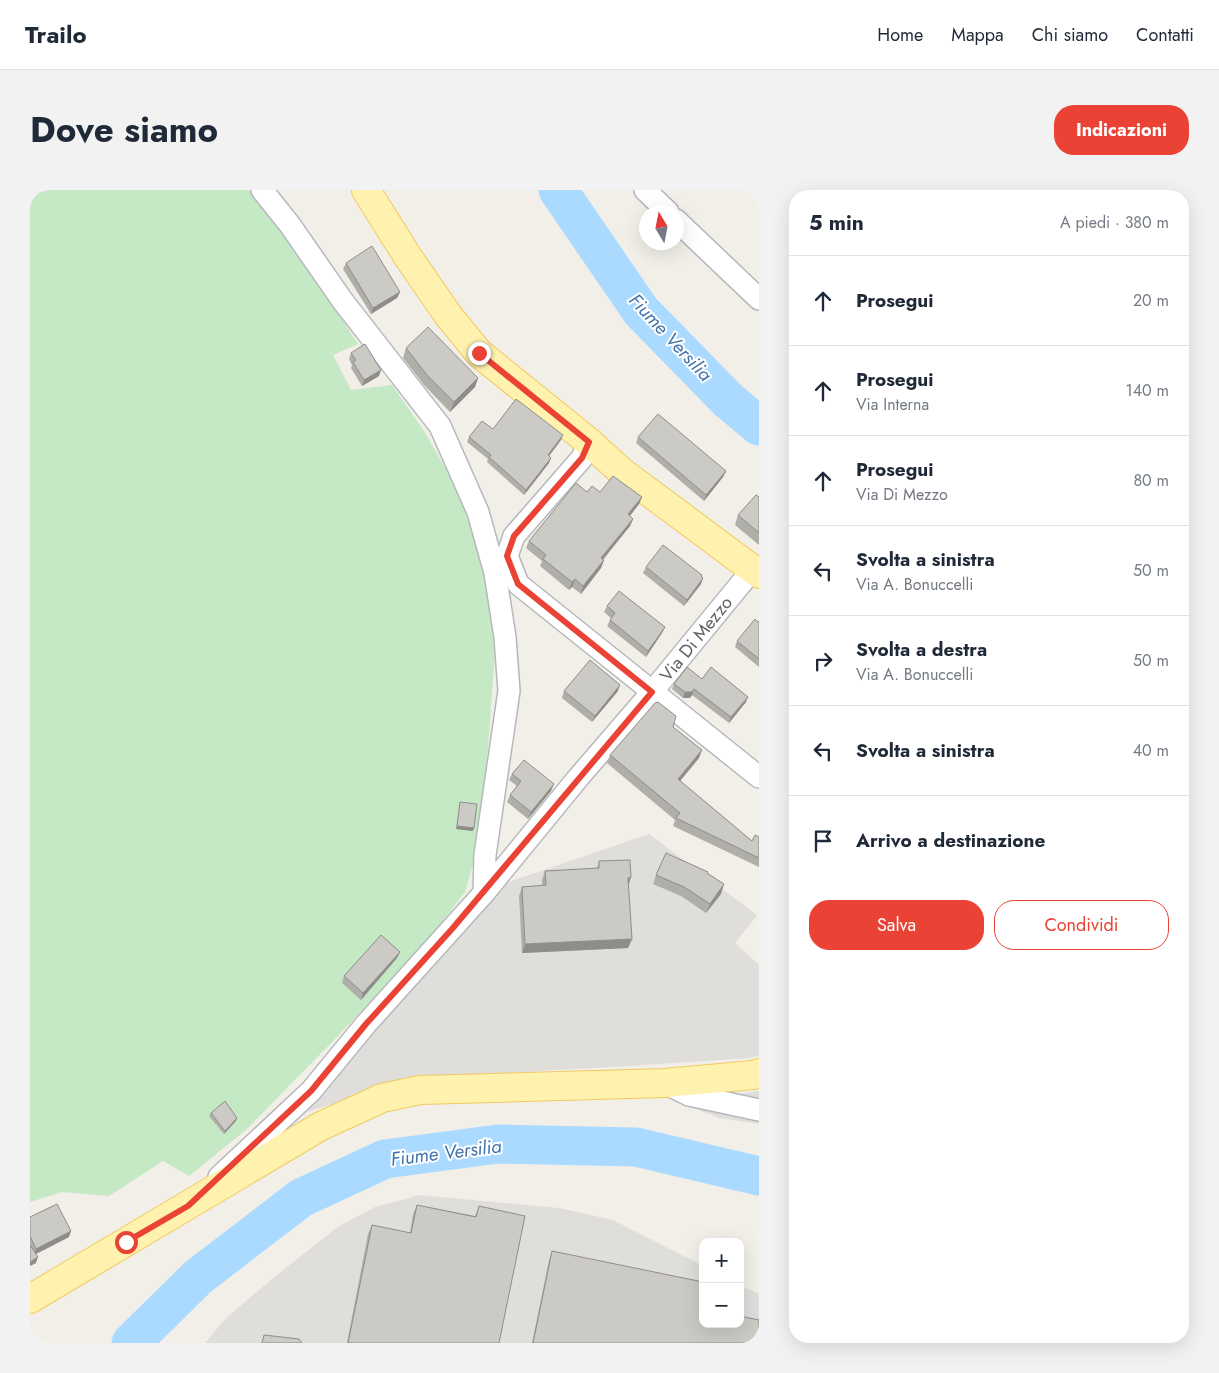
<!DOCTYPE html>
<html lang="it">
<head>
<meta charset="utf-8">
<style>
	:root { --surface:#fff; --page:#f2f2f3; --text:#1f2937; --muted:#747a83; --line:#e0e1e3; --accent:#ea4335 }
	body { margin:0; font-family:Jost,sans-serif; background:var(--page); color:var(--text) }
	.controls { position:absolute; right:15px; bottom:15px; display:grid; overflow:hidden; border-radius:10px; box-shadow:0 5px 20px #0002 }
	.controls button { width:45px; height:45px; display:grid; place-items:center; padding:0; border:0; border-bottom:1px solid var(--line); background:var(--surface); color:var(--text); font:25px sans-serif }
	.compass { position:absolute; left:609px; top:15px; width:45px; height:45px; border-radius:50%; background:var(--surface); box-shadow:0 5px 20px #0002; rotate:350deg }
	.stop { position:absolute; width:15px; height:15px; margin:-11px; border:4px solid #ea4335; border-radius:50%; background:#fff }
	.stop.end { background:#ea4335; border-color:#fff; box-shadow:0 1px 5px #0008 }
	.list { margin:0; padding:0; list-style:none }
	h2 { display:flex; justify-content:space-between; align-items:center; height:65px; margin:0; padding:0 20px; font-size:21px }
	h2 small { font-size:16px; font-weight:400; color:var(--muted) }
	.list li { display:grid; grid-template-columns:32px 1fr auto; gap:15px; align-items:center; box-sizing:border-box; height:90px; padding:0 20px; border-top:1px solid var(--line) }
	.list b { display:block; font-size:19px; white-space:nowrap }
	.list p { margin:0; font-size:16px; white-space:nowrap; color:var(--muted) }
	.list em { font-size:16px; font-style:normal; color:var(--muted) }
	.actions { display:flex; gap:10px; padding:15px 20px }
	.actions a { flex:1; padding:11px 0; border:1px solid var(--accent); border-radius:20px; text-align:center; font-size:18px; color:var(--accent) }
	.actions .main { background:var(--accent); color:#fff }
	.icon { flex:none; width:28px; height:28px; fill:none; stroke:currentColor; stroke-width:2; stroke-linecap:round; stroke-linejoin:round }
	.map { position:relative; flex:none; width:729px; height:1153px; overflow:hidden; border-radius:20px }
	header { display:flex; align-items:center; gap:30px; box-sizing:border-box; height:70px; padding:0 25px; background:var(--surface); border-bottom:1px solid var(--line) }
	header strong { font-size:24px }
	nav { display:flex; gap:28px; margin-inline-start:auto; font-size:18px }
	.intro { display:flex; align-items:center; justify-content:space-between; box-sizing:border-box; height:120px; padding:0 30px }
	h1 { margin:0; font-size:35px }
	.button { padding:12px 22px; border-radius:20px; background:var(--accent); color:#fff; font-size:18px; font-weight:700 }
	main { display:flex; gap:30px; padding:0 30px }
	aside { flex:1; background:var(--surface); border-radius:20px; box-shadow:0 5px 20px #0002 }
	.map>svg:first-child { display:block }
	.industrial { fill:#e0deda }
	.green { fill:#c5e8c5 }
	.lines { fill:none; stroke-linecap:round; stroke-linejoin:round }
	.river { stroke:#aadaff; stroke-width:39 }
	.minor-casing { stroke:#b5b8bc; stroke-width:24 }
	.major-casing { stroke:#f2c960; stroke-width:30 }
	.minor { stroke:#fff; stroke-width:21 }
	.major { stroke:#fff2af; stroke-width:28 }
	.wall { fill:#afaea9 }
	.shaded-wall { fill:#8f8d8a }
	.building { fill:#cccac5; stroke:#8f8d8a }
	.route { stroke:#ea4335; stroke-width:6 }
	.labels { text-anchor:middle; stroke-width:4; stroke-linejoin:round; paint-order:stroke }
	.street-label { font-size:18px; fill:#5f6368; stroke:#fff }
	.water-label { font-size:19px; font-style:italic; fill:#4174aa; stroke:#fff }
</style>
</head>
<body>
<header>
<strong>Trailo</strong>
<nav><a>Home</a><a>Mappa</a><a>Chi siamo</a><a>Contatti</a></nav>
</header>
<div class="intro"><h1>Dove siamo</h1><a class="button">Indicazioni</a></div>
<main>
<div class="map">
<svg width="729" height="1153" viewBox="0 0 729 1153">
	<rect width="100%" height="100%" fill="#f1efe8"/>
	<g class="industrial">
		<path d="M 619,644 L 727,725 L 705,753 L 729,775 L 729,866 L 719,868 L 600,876 L 383,888 L 274,923 L 473,694 Z"/>
		<path d="M 729,901 L 729,934 L 690,928 L 647,912 Z"/>
		<path d="M 390,1005 L 529,1018 L 583,1030 L 673,1076 L 673,1134 L 710,1134 L 710,1095 L 729,1104 L 729,1153 L 175,1153 L 196,1128 L 243,1088 L 309,1036 L 345,1017 Z"/>
	</g>
	<path class="green" d="M 0,0 L 221,0 L 246,27 L 328,154 L 303,165 L 321,200 L 362,195 L 392,238 L 429,301 L 453,374 L 465,461 L 458,558 L 447,661 L 435,702 L 401,746 L 305,849 L 217,939 L 159,986 L 133,971 L 79,1006 L 32,1002 L 0,1012 Z"/>
	<g class="lines">
		<g class="river">
			<path d="M 528,0 L 611,121 L 698,210 L 729,236"/>
			<path d="M 101,1153 L 168,1087 L 271,1008 L 355,969 L 468,954 L 606,957 L 729,986"/>
		</g>
		<g class="minor-casing">
			<g id="minor">
				<path d="M 232,0 L 260,35 L 312,110 L 410,236 L 448,322 L 465,383 L 475,447 L 479,501 L 455,665 L 454,703"/>
				<path d="M 615,0 L 638,22"/>
				<path d="M 646,30 L 729,109"/>
				<path d="M 559,252 L 552,268 L 484,346 L 477,366 L 488,394 L 729,587"/>
				<path d="M 635,893 L 659,905 L 729,920"/>
				<path d="M 189,987 L 281,901 L 336,834 L 454,703 L 548,588 L 622,502 L 723,379"/>
			</g>
		</g>
		<g class="major-casing">
			<g id="major">
				<path d="M 336,0 L 378,67 L 418,125 L 449,163 L 559,252 L 592,282 L 729,384"/>
				<path d="M 0,1109 L 291,936 L 352,908 L 390,900 L 635,893 L 723,885 L 729,883"/>
			</g>
		</g>
		<use href="#minor" class="minor"/>
		<use href="#major" class="major"/>
	</g>
	<g class="wall">
		<path d="M 316,73 L 370,102 L 367,108 L 341,124 L 313,79 Z"/>
		<path d="M 376,158 L 448,188 L 445,197 L 420,222 L 394,195 L 373,168 Z"/>
		<path d="M 321,163 L 349,186 L 332,196 L 321,178 L 322,175 L 319,169 Z"/>
		<path d="M 463,239 L 531,250 L 519,266 L 519,273 L 494,305 L 457,272 L 458,269 L 437,252 L 439,247 Z"/>
		<path d="M 608,247 L 696,281 L 693,287 L 674,311 L 606,253 Z"/>
		<path d="M 557,302 L 570,302 L 612,307 L 609,314 L 600,326 L 603,329 L 600,336 L 573,370 L 574,370 L 571,378 L 551,404 L 542,397 L 539,400 L 510,376 L 512,371 L 496,358 L 499,351 Z"/>
		<path d="M 729,307 L 729,355 L 705,335 L 708,325 Z"/>
		<path d="M 616,377 L 672,385 L 671,394 L 654,416 L 613,383 Z"/>
		<path d="M 577,416 L 635,437 L 632,443 L 616,467 L 577,436 L 581,428 L 574,422 Z"/>
		<path d="M 729,431 L 729,477 L 705,457 L 707,451 Z"/>
		<path d="M 672,489 L 716,512 L 699,533 L 662,505 L 660,508 L 653,508 L 642,499 L 644,494 Z"/>
		<path d="M 534,501 L 588,501 L 562,532 L 532,508 Z"/>
		<path d="M 643,537 L 669,568 L 650,591 L 722,651 L 729,647 L 729,677 L 643,636 L 645,630 L 577,573 L 580,565 Z"/>
		<path d="M 482,584 L 521,601 L 498,629 L 477,612 L 480,605 L 487,596 L 479,590 Z"/>
		<path d="M 430,612 L 444,638 L 443,641 L 426,639 Z"/>
		<path d="M 569,671 L 601,687 L 598,695 L 602,749 L 598,758 L 492,763 L 489,706 L 492,697 L 512,695 L 512,690 L 515,681 L 567,678 Z"/>
		<path d="M 678,682 L 677,684 L 691,704 L 676,723 L 651,706 L 623,694 L 626,685 Z"/>
		<path d="M 370,762 L 367,768 L 331,810 L 312,793 L 314,786 Z"/>
		<path d="M 181,923 L 206,931 L 194,944 L 179,926 Z"/>
		<path d="M 387,1015 L 445,1026 L 449,1016 L 469,1153 L 317,1153 L 338,1044 L 342,1035 L 380,1043 L 383,1024 Z"/>
		<path d="M 0,1027 L 39,1047 L 6,1064 L 6,1073 L 0,1076 Z"/>
		<path d="M 522,1061 L 673,1134 L 729,1153 L 502,1153 L 519,1070 Z"/>
	</g>
	<g class="shaded-wall">
		<path d="M 370,102 L 367,108 L 341,124 L 343,118 Z"/>
		<path d="M 351,180 L 349,186 L 332,196 L 334,190 Z"/>
		<path d="M 448,188 L 445,197 L 420,222 L 424,212 Z"/>
		<path d="M 533,245 L 531,250 L 516,270 L 518,265 Z"/>
		<path d="M 521,268 L 519,273 L 494,305 L 496,300 Z"/>
		<path d="M 696,281 L 693,287 L 674,311 L 676,305 Z"/>
		<path d="M 612,307 L 609,314 L 595,332 L 598,324 Z"/>
		<path d="M 603,329 L 600,336 L 568,375 L 571,368 Z"/>
		<path d="M 574,370 L 571,378 L 551,404 L 553,396 Z"/>
		<path d="M 673,388 L 671,394 L 654,416 L 657,410 Z"/>
		<path d="M 545,389 L 542,397 L 539,400 L 542,392 Z"/>
		<path d="M 635,437 L 632,443 L 616,467 L 618,461 Z"/>
		<path d="M 590,495 L 588,501 L 562,532 L 565,526 Z"/>
		<path d="M 664,499 L 662,505 L 660,508 L 653,508 L 655,502 Z"/>
		<path d="M 718,507 L 716,512 L 699,533 L 701,527 Z"/>
		<path d="M 672,560 L 669,568 L 645,597 L 648,589 Z"/>
		<path d="M 524,594 L 521,601 L 498,629 L 501,622 Z"/>
		<path d="M 427,636 L 444,638 L 443,641 L 426,639 Z"/>
		<path d="M 601,687 L 598,697 L 598,688 Z"/>
		<path d="M 694,694 L 691,704 L 676,723 L 680,714 Z"/>
		<path d="M 602,749 L 598,758 L 492,763 L 495,754 Z"/>
		<path d="M 370,762 L 367,768 L 331,810 L 333,803 Z"/>
		<path d="M 207,928 L 206,931 L 194,944 L 195,941 Z"/>
		<path d="M 41,1041 L 39,1047 L 4,1065 L 6,1059 Z"/>
		<path d="M 8,1067 L 6,1073 L 0,1076 L 0,1072 Z"/>
	</g>
	<g class="building">
		<path d="M 342,56 L 370,102 L 343,118 L 316,73 Z"/>
		<path d="M 398,137 L 448,188 L 424,212 L 397,185 L 376,158 Z"/>
		<path d="M 335,154 L 351,180 L 334,190 L 323,172 L 326,170 L 321,163 Z"/>
		<path d="M 486,209 L 533,245 L 518,265 L 521,268 L 496,300 L 459,267 L 461,265 L 439,247 L 452,231 L 463,239 Z"/>
		<path d="M 628,224 L 696,281 L 676,305 L 608,247 Z"/>
		<path d="M 583,286 L 612,307 L 598,324 L 603,329 L 571,368 L 574,370 L 553,396 L 545,389 L 542,392 L 513,369 L 516,365 L 499,351 L 546,293 L 557,302 L 562,296 L 570,302 Z"/>
		<path d="M 726,305 L 729,307 L 729,343 L 708,325 Z"/>
		<path d="M 633,355 L 672,385 L 671,386 L 673,388 L 657,410 L 616,377 Z"/>
		<path d="M 589,401 L 635,437 L 618,461 L 580,430 L 585,423 L 577,416 Z"/>
		<path d="M 725,429 L 728,432 L 729,431 L 729,469 L 707,451 Z"/>
		<path d="M 560,470 L 590,495 L 565,526 L 534,501 Z"/>
		<path d="M 657,477 L 672,489 L 681,477 L 718,507 L 701,527 L 664,499 L 662,502 L 655,502 L 644,494 Z"/>
		<path d="M 628,512 L 646,526 L 643,537 L 672,560 L 648,589 L 722,651 L 725,645 L 729,647 L 729,668 L 646,628 L 650,623 L 580,565 L 625,513 Z"/>
		<path d="M 494,570 L 524,594 L 501,622 L 480,605 L 491,591 L 482,584 Z"/>
		<path d="M 430,612 L 447,614 L 444,638 L 427,636 Z"/>
		<path d="M 636,663 L 678,682 L 677,683 L 694,694 L 680,714 L 654,697 L 626,685 Z"/>
		<path d="M 600,670 L 601,687 L 598,688 L 602,749 L 495,754 L 492,697 L 516,695 L 515,681 L 569,678 L 569,671 Z"/>
		<path d="M 351,745 L 370,762 L 333,803 L 314,786 Z"/>
		<path d="M 195,911 L 207,928 L 195,941 L 181,923 Z"/>
		<path d="M 27,1014 L 41,1041 L 6,1059 L 0,1046 L 0,1027 Z"/>
		<path d="M 387,1015 L 446,1027 L 449,1016 L 495,1026 L 469,1153 L 318,1153 L 342,1035 L 381,1043 Z"/>
		<path d="M 0,1055 L 8,1067 L 0,1072 Z"/>
		<path d="M 522,1061 L 673,1092 L 673,1134 L 710,1134 L 710,1126 L 729,1130 L 729,1153 L 503,1153 Z"/>
		<path d="M 234,1145 L 269,1149 L 272,1153 L 232,1153 Z"/>
	</g>
	<g class="lines">
		<path class="route" d="M 96,1052 L 158,1016 L 281,901 L 336,834 L 422,739 L 622,502 L 488,394 L 477,366 L 484,346 L 552,268 L 559,252 L 449,163"/>
	</g>
	<g class="labels">
		<g class="street-label">
			<text transform="translate(666 449) rotate(-51)" y="6">Via Di Mezzo</text>
		</g>
		<g class="water-label">
			<text transform="translate(641 147) rotate(47)" y="7">Fiume Versilia</text>
			<text transform="translate(416 962) rotate(-7)" y="7">Fiume Versilia</text>
		</g>
	</g>
</svg>
<div class="controls">
<button>+</button>
<button>−</button>
</div>
<svg class="compass" viewBox="-18 -18 36 36"><path d="M0-13l5 13h-10z" fill="#e53935"/><path d="M0 13l5-13h-10z" fill="#747a83"/></svg>
<div class="stop" style="left:96px;top:1052px"></div>
<div class="stop end" style="left:449px;top:163px"></div>
</div>
<aside>
<h2>5 min<small>A piedi · 380 m</small></h2>
<ul class="list">
<li><svg class="icon" aria-label="ahead" viewBox="0 0 24 24"><path d="M12 20V5M6 11l6-6 6 6"/></svg><div><b>Prosegui</b></div><em>20 m</em></li>
<li><svg class="icon" aria-label="ahead" viewBox="0 0 24 24"><path d="M12 20V5M6 11l6-6 6 6"/></svg><div><b>Prosegui</b><p>Via Interna</p></div><em>140 m</em></li>
<li><svg class="icon" aria-label="ahead" viewBox="0 0 24 24"><path d="M12 20V5M6 11l6-6 6 6"/></svg><div><b>Prosegui</b><p>Via Di Mezzo</p></div><em>80 m</em></li>
<li><svg class="icon" aria-label="left" viewBox="0 0 24 24"><path d="M17 20v-9H6M10 6l-5 5 5 5"/></svg><div><b>Svolta a sinistra</b><p>Via A. Bonuccelli</p></div><em>50 m</em></li>
<li><svg class="icon" aria-label="right" viewBox="0 0 24 24"><path d="M7 20v-9h11M14 6l5 5-5 5"/></svg><div><b>Svolta a destra</b><p>Via A. Bonuccelli</p></div><em>50 m</em></li>
<li><svg class="icon" aria-label="left" viewBox="0 0 24 24"><path d="M17 20v-9H6M10 6l-5 5 5 5"/></svg><div><b>Svolta a sinistra</b></div><em>40 m</em></li>
<li><svg class="icon" aria-label="arrive" viewBox="0 0 24 24"><path d="M6 21V4h12l-3 4 3 4H6"/></svg><div><b>Arrivo a destinazione</b></div></li>
</ul>
<div class="actions"><a class="main">Salva</a><a>Condividi</a></div>
</aside>
</main>
</body>
</html>
